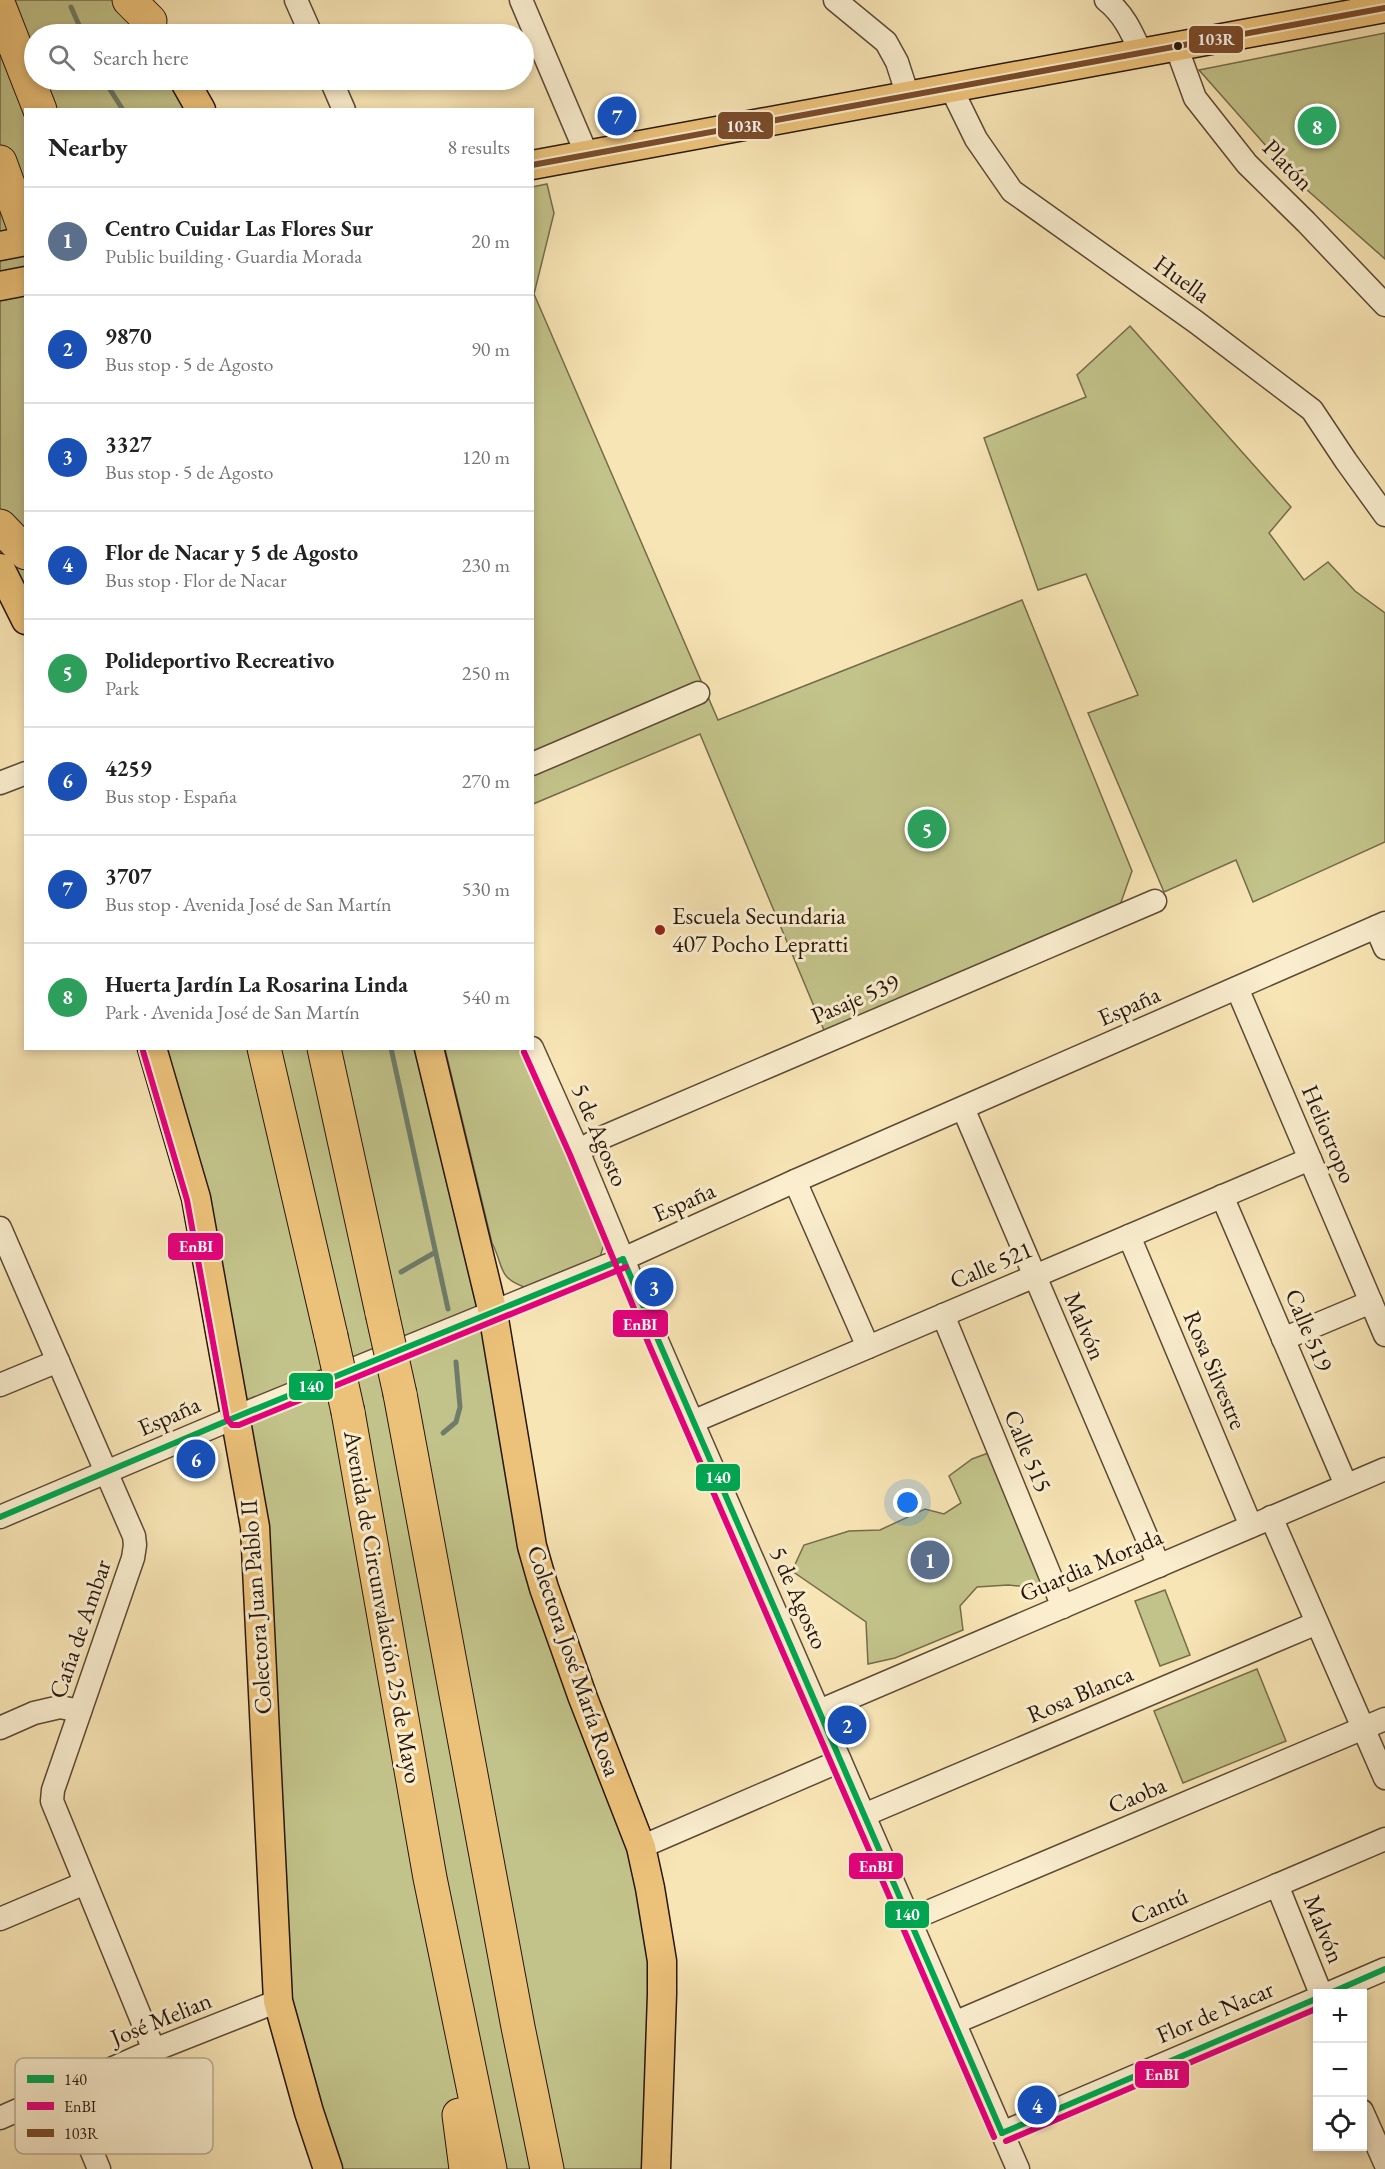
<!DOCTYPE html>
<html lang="en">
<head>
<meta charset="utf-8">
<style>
	:root { --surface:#fff; --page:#f2f2f2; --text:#222; --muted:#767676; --line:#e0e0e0; --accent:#8f2418 }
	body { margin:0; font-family:"EB Garamond",serif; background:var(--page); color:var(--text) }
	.controls { position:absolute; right:18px; bottom:18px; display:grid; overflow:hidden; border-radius:0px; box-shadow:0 3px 9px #0003 }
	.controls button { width:54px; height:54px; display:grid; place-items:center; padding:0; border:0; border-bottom:2px solid var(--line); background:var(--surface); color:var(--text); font:30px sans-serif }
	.you { position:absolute; left:908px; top:1503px; width:21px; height:21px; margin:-15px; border:4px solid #fff; border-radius:50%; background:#1a73e8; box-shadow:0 0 0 9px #1a73e833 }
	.badge { display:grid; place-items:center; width:39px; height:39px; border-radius:50%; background:var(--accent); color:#fff; font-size:20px; font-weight:700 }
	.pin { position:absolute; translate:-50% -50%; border:3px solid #fff; box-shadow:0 2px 6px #0006 }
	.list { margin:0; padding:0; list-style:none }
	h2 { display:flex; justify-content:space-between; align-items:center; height:78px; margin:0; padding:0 24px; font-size:26px }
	h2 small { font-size:20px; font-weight:400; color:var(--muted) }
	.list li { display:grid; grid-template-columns:39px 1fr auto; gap:18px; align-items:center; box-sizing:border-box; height:108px; padding:0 24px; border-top:2px solid var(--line) }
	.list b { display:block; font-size:22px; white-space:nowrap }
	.list p { margin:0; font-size:20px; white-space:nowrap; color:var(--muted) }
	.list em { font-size:20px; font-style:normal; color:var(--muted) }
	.icon { flex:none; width:33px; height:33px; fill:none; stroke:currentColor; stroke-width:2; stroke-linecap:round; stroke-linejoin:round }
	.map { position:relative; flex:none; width:1385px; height:2169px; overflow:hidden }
	.search { position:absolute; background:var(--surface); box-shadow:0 3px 9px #0003; left:24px; top:24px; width:510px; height:66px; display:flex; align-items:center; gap:15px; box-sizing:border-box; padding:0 21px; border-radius:33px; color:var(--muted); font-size:22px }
	.panel { position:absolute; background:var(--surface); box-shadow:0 3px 9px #0003; left:24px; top:108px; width:510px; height:942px; border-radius:0px }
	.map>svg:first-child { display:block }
	.green { fill:#c2c38a; stroke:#756c4a; stroke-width:1.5 }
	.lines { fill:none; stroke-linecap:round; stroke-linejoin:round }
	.stream { stroke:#6f7c69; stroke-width:5 }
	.minor-casing { stroke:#5c4a36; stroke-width:25 }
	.major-casing { stroke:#28160b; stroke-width:31 }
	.highway-casing { stroke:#28160b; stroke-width:35 }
	.minor { stroke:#faeecf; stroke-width:22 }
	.major { stroke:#ecc27a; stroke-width:28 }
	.highway { stroke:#ecc27a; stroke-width:33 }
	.highway-bridge-casing { stroke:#28160b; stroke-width:35; stroke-linecap:butt }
	.highway-bridge { stroke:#ecc27a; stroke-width:33 }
	.bus-1-casing { stroke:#faeecf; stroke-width:10 }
	.bus-2-casing { stroke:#faeecf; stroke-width:10 }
	.bus-3-casing { stroke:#faeecf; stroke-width:10 }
	.bus-1 { stroke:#00a651; stroke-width:6 }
	.bus-2 { stroke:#e5007d; stroke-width:6 }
	.bus-3 { stroke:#7a4b2a; stroke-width:6 }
	.bus-dot { fill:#28160b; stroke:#faeecf; stroke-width:2 }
	.poi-dot { fill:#8f2418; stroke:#faeecf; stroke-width:2 }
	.labels { text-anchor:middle; stroke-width:6; stroke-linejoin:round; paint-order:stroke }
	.street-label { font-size:24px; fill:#28160b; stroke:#faeecf }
	.poi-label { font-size:24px; fill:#28160b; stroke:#faeecf; text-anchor:start }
	.key { fill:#faeecf; stroke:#bbad94; stroke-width:1.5 }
	.key-label { font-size:16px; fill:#28160b }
	.line-badge { stroke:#faeecf; stroke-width:2 }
	.badge-label { font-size:16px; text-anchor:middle; font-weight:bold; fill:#fff }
</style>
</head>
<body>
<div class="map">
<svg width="1385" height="2169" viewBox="0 0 1385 2169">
	<rect width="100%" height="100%" fill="#f8e5b5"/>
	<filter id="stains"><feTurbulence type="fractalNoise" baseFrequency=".00333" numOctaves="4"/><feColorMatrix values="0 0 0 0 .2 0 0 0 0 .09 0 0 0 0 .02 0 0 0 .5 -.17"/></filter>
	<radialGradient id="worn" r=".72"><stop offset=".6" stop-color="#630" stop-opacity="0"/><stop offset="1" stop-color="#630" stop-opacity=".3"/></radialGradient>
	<g class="green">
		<path d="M 0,0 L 139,0 L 157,34 L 34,34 L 34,80 L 184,80 L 201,109 L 26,110 L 25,620 L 0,568 Z"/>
		<path d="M 1385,33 L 1385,259 L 1297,181 L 1199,70 Z"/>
		<path d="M 547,184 L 554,213 L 534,294 L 718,720 L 1022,600 L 1132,871 L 1119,908 L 826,1035 L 700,734 L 533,804 L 532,187 Z"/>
		<path d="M 1130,326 L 1291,507 L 1269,533 L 1304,580 L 1328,562 L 1355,591 L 1385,613 L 1385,842 L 1253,902 L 1236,860 L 1164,892 L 1088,713 L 1138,695 L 1086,574 L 1038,590 L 984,438 L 1086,397 L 1077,375 Z"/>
		<path d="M 152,1049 L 429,1049 L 532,1546 L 650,1888 L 656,2169 L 328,2169 L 278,2001 L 255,1527 Z"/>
		<path d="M 445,1049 L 524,1049 L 605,1241 L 600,1257 L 527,1288 C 496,1277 505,1268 492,1243 Z"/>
		<path d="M 991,1452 L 1048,1589 L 1008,1585 L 977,1587 L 960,1606 L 963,1630 L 895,1658 L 868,1664 L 866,1622 L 792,1571 L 804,1545 L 849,1531 L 880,1530 L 925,1509 L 944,1514 L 961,1503 L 949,1476 L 972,1459 Z"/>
		<path d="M 1165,1590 L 1190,1655 L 1160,1666 L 1135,1601 Z"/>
		<path d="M 1257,1669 L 1286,1741 L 1183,1783 L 1154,1711 Z"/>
	</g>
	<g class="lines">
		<g class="stream">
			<path d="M 71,7 L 83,34"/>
			<path d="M 104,80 L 123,110"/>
			<path d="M 391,1048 L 448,1309"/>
			<path d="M 401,1272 L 434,1253"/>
			<path d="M 443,1433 L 456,1422 L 460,1407 L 456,1362"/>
		</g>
		<g class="minor-casing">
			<g id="minor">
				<path d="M 296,0 L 311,34"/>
				<path d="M 521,0 L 587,155"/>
				<path d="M 835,0 L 886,42 L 897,62 L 908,96"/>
				<path d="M 1106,0 C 1124,14 1132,33 1141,53"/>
				<path d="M 1176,46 L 1195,98 L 1247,164 L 1306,222 L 1385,305"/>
				<path d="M 331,80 L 344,110"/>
				<path d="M 951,88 L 976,139 L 1012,191 L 1196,322 L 1312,410 L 1346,461 L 1385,515"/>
				<path d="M 532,764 L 698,693"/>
				<path d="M 0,783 L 26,773"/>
				<path d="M 1376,927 L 1385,948"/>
				<path d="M 1237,988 L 1385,1335"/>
				<path d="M 532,1048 L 578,1151 L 658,1343 L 1018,2169"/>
				<path d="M 963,1108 L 1159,1566"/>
				<path d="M 578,1151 L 601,1138 L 1155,901"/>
				<path d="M 795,1181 L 868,1347"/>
				<path d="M 1222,1196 L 1346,1485"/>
				<path d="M 0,1228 L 134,1536 L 135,1545 L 133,1558 L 53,1790 L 52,1801 L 154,2050"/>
				<path d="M 1129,1236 L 1251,1526"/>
				<path d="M 943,1315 L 1063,1607"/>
				<path d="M 1283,1339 L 1371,1302"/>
				<path d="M 0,1385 L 58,1361"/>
				<path d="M 692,1422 L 1310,1159"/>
				<path d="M 0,1517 L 236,1417 L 623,1259 L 795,1181 L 1385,923"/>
				<path d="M 1271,1517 L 1385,1778"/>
				<path d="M 819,1711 L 1385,1469"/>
				<path d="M 0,1728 L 34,1713 L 60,1707 L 80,1711"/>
				<path d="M 864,1815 L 1317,1623"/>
				<path d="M 641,1847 L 840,1761"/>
				<path d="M 1277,1885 L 1321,1994"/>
				<path d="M 0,1919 L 85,1883"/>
				<path d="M 909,1920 L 1385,1719"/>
				<path d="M 1327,1994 L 1385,1969"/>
				<path d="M 954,2023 L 1385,1839"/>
				<path d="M 66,2089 L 99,2169"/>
				<path d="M 1362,2111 L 1385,2163"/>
				<path d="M 0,2118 L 154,2050 L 278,2001"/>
				<path d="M 1002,2133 L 1318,1998"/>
			</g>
		</g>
		<g class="major-casing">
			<g id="major">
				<path d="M 184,80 L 201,110"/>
				<path d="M 532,165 L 1385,8"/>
				<path d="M 0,246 L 26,241"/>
				<path d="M 0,286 L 26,281"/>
				<path d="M 0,568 L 26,620"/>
				<path d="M 152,1048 L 196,1198 L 255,1527 L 278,2001 L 309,2112 L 328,2169"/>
				<path d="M 429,1048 L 493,1313 L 532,1546 L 544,1588 L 583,1698 L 641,1847 L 650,1888 L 662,1961 L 662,1994 L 656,2169"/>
			</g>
		</g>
		<g class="highway-casing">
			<g id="highway">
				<path d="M 129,0 L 150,21"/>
				<path d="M 0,8 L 40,110"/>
				<path d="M 0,162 L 26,233"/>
				<path d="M 0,526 L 26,553"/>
				<path d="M 264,1048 L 331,1336"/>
				<path d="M 324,1048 L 382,1313"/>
				<path d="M 400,1394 L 518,2027 L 547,2169"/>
				<path d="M 348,1412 L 430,1878 L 490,2169"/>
				<path d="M 459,2115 L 466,2169"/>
			</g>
		</g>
		<use href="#minor" class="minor"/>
		<use href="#major" class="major"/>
		<use href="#highway" class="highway"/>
		<g class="highway-bridge-casing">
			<g id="highway-bridge">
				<path d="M 382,1313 L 400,1394"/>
				<path d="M 331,1336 L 348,1412"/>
			</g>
		</g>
		<use href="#highway-bridge" class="highway-bridge"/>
		<g class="bus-1-casing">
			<g id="bus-1">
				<path d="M 623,1259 L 1002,2133"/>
				<path d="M 0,1517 L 236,1417 L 623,1259"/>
				<path d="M 1328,1994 L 1385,1969"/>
				<path d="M 1002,2133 L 1318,1998"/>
			</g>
		</g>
		<g class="bus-2-casing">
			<g id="bus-2">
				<path d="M 143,1051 L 187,1200 L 227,1419 L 232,1425 L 239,1425 L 626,1267"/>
				<path d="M 524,1052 L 570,1155 L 650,1347 L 994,2137"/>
				<path d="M 1006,2141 L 1318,2008"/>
			</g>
		</g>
		<g class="bus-3-casing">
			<path id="bus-3" d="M 532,165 L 1385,8"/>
		</g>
		<use href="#bus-1" class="bus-1"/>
		<use href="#bus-2" class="bus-2"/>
		<use href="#bus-3" class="bus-3"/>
	</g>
	<circle class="bus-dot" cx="1178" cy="46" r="5"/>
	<circle class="poi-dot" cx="660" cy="930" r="6"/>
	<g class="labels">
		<g class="street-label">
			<text transform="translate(1288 165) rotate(46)" y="8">Platón</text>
			<text transform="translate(1182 279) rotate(36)" y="8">Huella</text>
			<text transform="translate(855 999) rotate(-23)" y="8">Pasaje 539</text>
			<text transform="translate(1129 1006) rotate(-24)" y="8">España</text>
			<text transform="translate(1329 1134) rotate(67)" y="8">Heliotropo</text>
			<text transform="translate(600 1135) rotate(67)" y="8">5 de Agosto</text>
			<text transform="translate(684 1202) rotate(-24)" y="8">España</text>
			<text transform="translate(991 1265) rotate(-23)" y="8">Calle 521</text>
			<text transform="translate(1085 1326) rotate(67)" y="8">Malvón</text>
			<text transform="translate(1309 1330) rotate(67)" y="8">Calle 519</text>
			<text transform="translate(1215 1370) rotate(67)" y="8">Rosa Silvestre</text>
			<text transform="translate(169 1416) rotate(-24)" y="8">España</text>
			<text transform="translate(1028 1451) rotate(67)" y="8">Calle 515</text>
			<text transform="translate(1091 1565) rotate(-23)" y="8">Guardia Morada</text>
			<text transform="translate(799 1598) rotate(66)" y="8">5 de Agosto</text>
			<text transform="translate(256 1607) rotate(-94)" y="8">Colectora Juan Pablo II</text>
			<text transform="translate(383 1607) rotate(80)" y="8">Avenida de Circunvalación 25 de Mayo</text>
			<text transform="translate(80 1629) rotate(-71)" y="8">Caña de Ambar</text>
			<text transform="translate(574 1661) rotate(71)" y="8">Colectora José María Rosa</text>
			<text transform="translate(1080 1694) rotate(-23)" y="8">Rosa Blanca</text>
			<text transform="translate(1137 1795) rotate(-23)" y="8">Caoba</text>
			<text transform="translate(1159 1906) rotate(-23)" y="8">Cantú</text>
			<text transform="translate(1324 1929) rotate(68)" y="8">Malvón</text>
			<text transform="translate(1215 2012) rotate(-23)" y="8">Flor de Nacar</text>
			<text transform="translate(161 2019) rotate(-22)" y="8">José Melian</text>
		</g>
		<g class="poi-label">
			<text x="672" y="924">Escuela Secundaria<tspan x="672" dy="28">407 Pocho Lepratti</tspan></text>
		</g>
	</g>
	<rect x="15" y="2058" width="198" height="96" rx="9" class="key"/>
	<rect x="27" y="2075" width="27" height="8" fill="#00a651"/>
	<rect x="27" y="2102" width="27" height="8" fill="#e5007d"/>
	<rect x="27" y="2129" width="27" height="8" fill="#7a4b2a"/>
	<g class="key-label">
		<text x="64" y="2085">140</text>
		<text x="64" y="2112">EnBI</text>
		<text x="64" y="2139">103R</text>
	</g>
	<g class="line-badge">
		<rect x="1188" y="25" width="56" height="29" rx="6" fill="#7a4b2a"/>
		<rect x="717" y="111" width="57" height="29" rx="6" fill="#7a4b2a"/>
		<rect x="167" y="1232" width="57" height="29" rx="6" fill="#e5007d"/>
		<rect x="612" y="1309" width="57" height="29" rx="6" fill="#e5007d"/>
		<rect x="288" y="1372" width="46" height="29" rx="6" fill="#00a651"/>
		<rect x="695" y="1463" width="46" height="29" rx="6" fill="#00a651"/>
		<rect x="848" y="1852" width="56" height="28" rx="6" fill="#e5007d"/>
		<rect x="884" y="1900" width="46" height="29" rx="6" fill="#00a651"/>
		<rect x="1134" y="2060" width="56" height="29" rx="6" fill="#e5007d"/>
	</g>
	<g class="badge-label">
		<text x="1216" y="45">103R</text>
		<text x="745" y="132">103R</text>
		<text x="196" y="1252">EnBI</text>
		<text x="640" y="1330">EnBI</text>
		<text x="311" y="1392">140</text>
		<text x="718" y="1483">140</text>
		<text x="876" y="1872">EnBI</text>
		<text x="907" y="1920">140</text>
		<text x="1162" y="2080">EnBI</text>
	</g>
	<rect width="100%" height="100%" filter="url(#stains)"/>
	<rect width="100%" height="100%" fill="url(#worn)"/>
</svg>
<div class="controls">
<button>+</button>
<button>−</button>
<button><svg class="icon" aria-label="locate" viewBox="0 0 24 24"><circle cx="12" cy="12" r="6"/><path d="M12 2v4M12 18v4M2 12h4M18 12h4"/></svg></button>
</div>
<div class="you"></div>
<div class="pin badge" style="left:930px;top:1560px;background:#5c6f8a">1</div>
<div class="pin badge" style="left:847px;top:1725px;background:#1a4fb4">2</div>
<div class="pin badge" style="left:654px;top:1287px;background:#1a4fb4">3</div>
<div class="pin badge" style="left:1037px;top:2105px;background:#1a4fb4">4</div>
<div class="pin badge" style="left:927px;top:829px;background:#2e9e5b">5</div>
<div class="pin badge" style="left:196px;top:1459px;background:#1a4fb4">6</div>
<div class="pin badge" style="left:617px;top:116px;background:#1a4fb4">7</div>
<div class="pin badge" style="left:1317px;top:126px;background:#2e9e5b">8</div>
<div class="search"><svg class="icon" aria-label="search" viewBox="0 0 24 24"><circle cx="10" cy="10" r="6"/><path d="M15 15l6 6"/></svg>Search here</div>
<section class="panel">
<h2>Nearby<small>8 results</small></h2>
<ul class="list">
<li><span class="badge" style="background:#5c6f8a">1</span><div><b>Centro Cuidar Las Flores Sur</b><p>Public building · Guardia Morada</p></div><em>20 m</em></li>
<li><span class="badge" style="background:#1a4fb4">2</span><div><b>9870</b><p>Bus stop · 5 de Agosto</p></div><em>90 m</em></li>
<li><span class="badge" style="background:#1a4fb4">3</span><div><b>3327</b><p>Bus stop · 5 de Agosto</p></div><em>120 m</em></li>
<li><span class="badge" style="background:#1a4fb4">4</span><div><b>Flor de Nacar y 5 de Agosto</b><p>Bus stop · Flor de Nacar</p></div><em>230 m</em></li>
<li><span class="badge" style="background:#2e9e5b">5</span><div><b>Polideportivo Recreativo</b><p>Park</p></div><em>250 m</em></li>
<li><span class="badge" style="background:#1a4fb4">6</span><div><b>4259</b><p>Bus stop · España</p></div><em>270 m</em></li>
<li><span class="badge" style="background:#1a4fb4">7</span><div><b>3707</b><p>Bus stop · Avenida José de San Martín</p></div><em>530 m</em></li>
<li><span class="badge" style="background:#2e9e5b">8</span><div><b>Huerta Jardín La Rosarina Linda</b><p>Park · Avenida José de San Martín</p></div><em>540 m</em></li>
</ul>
</section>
</div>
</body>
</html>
